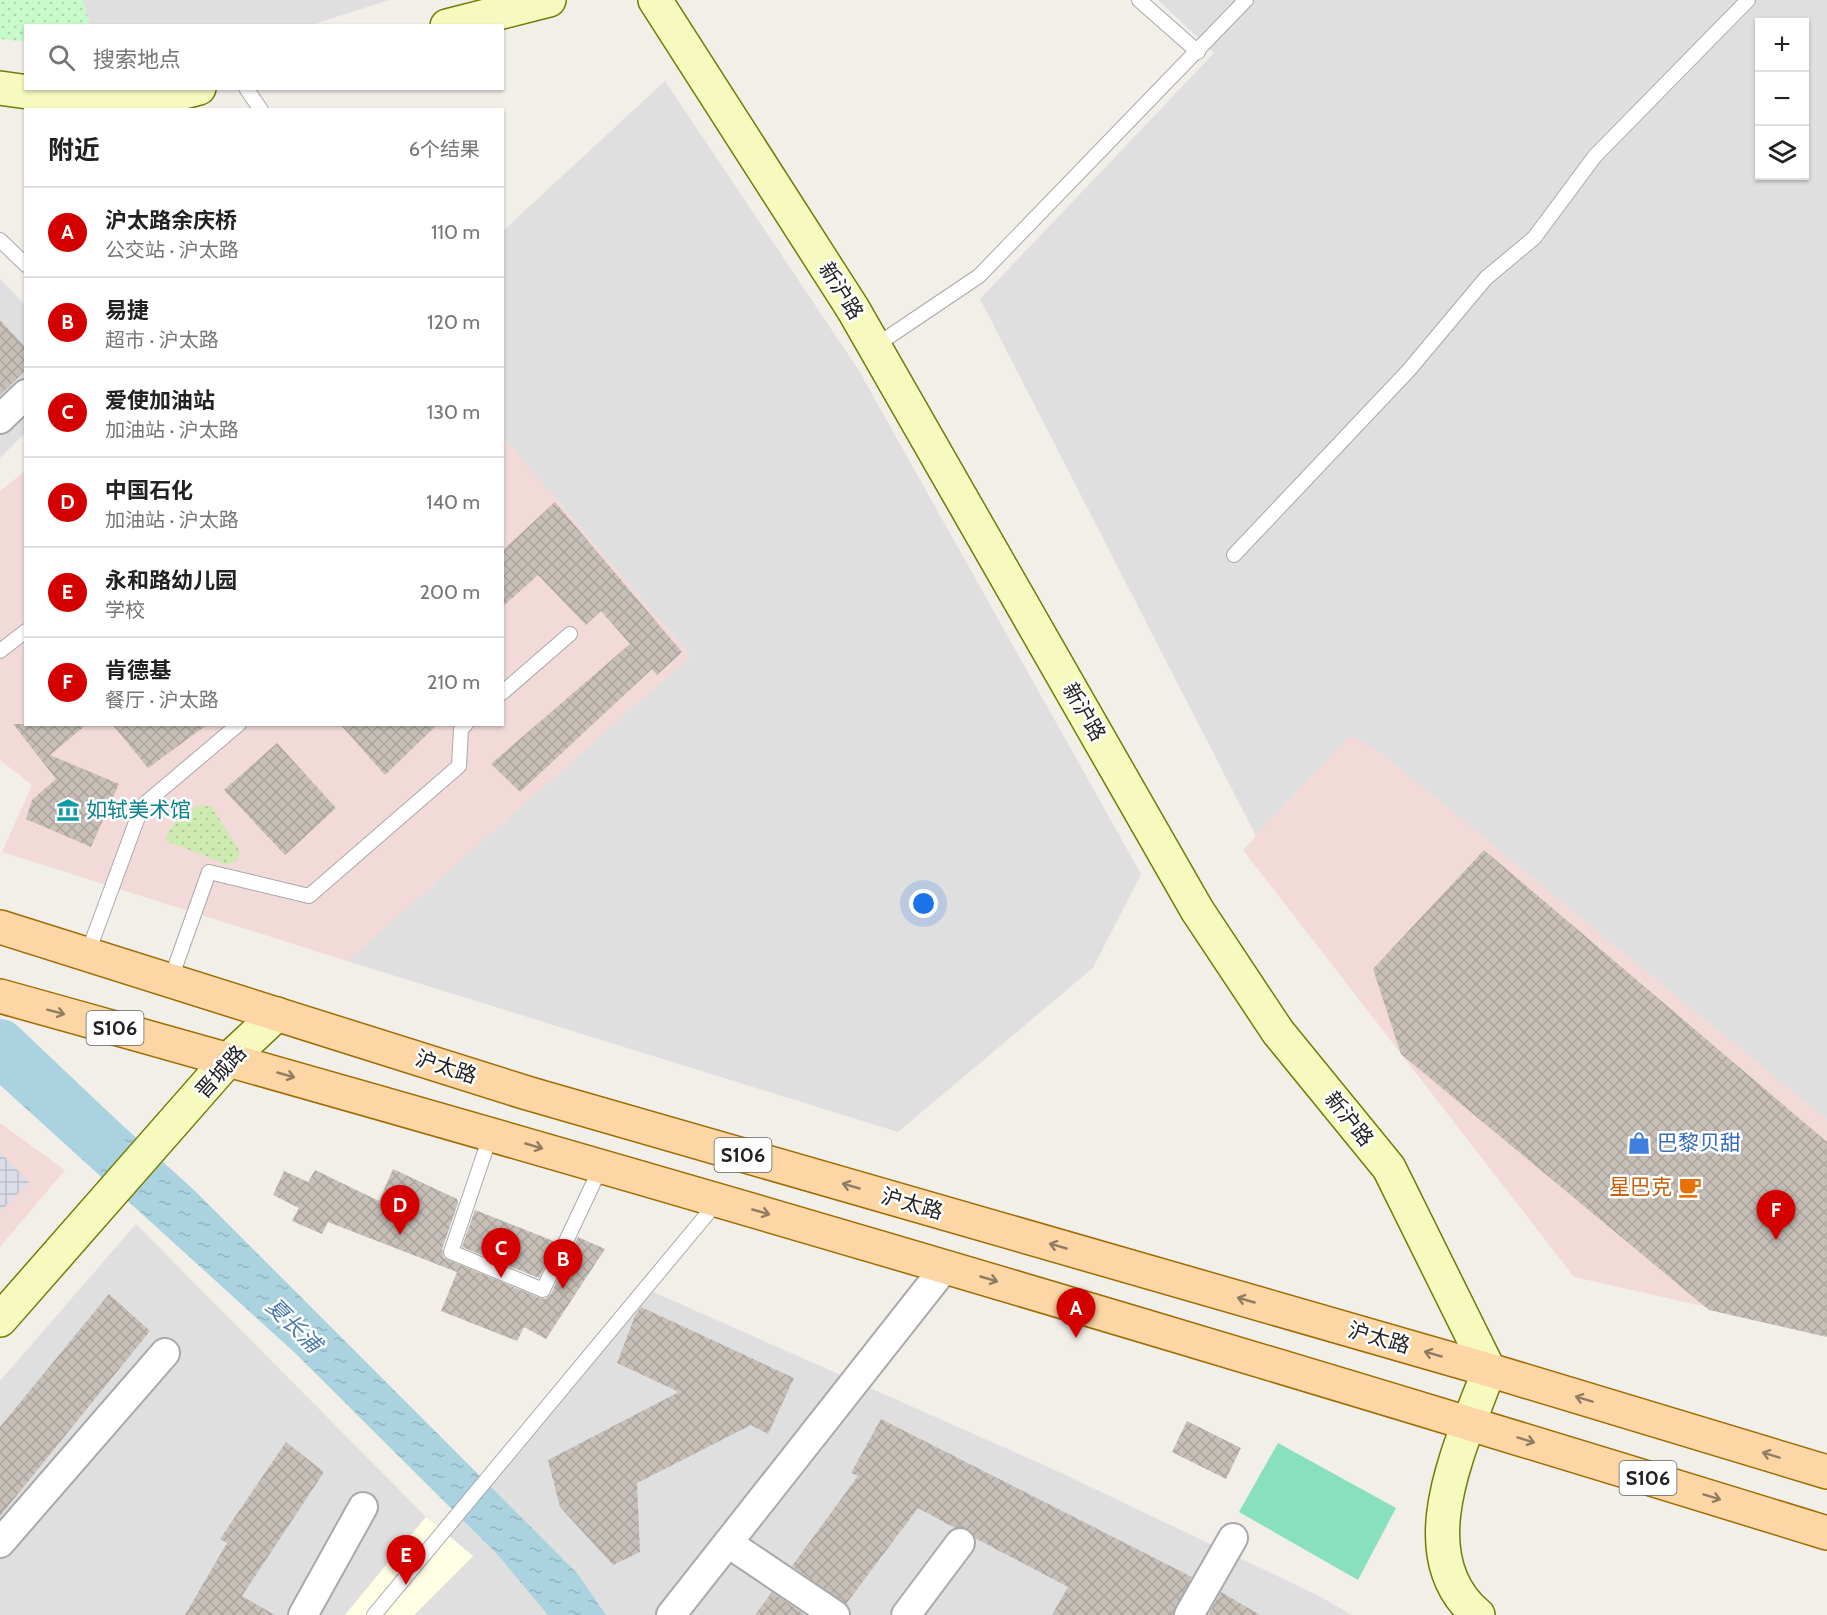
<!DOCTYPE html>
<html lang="zh">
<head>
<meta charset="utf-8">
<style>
	:root { --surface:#fff; --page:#f6f6f6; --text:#222; --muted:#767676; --line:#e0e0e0; --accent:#d40000 }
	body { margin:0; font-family:Cabin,"Noto Sans SC",sans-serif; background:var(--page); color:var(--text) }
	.controls { position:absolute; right:18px; top:18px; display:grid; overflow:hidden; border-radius:0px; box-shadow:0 2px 4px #0004 }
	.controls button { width:54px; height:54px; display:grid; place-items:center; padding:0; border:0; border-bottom:2px solid var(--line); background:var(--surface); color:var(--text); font:30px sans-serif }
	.you { position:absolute; left:924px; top:904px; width:21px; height:21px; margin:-15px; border:4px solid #fff; border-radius:50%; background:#1a73e8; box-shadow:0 0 0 9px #1a73e833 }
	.badge { display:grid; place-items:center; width:39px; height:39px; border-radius:50%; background:var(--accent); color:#fff; font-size:20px; font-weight:700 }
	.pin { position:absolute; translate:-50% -50px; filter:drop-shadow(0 2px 3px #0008) }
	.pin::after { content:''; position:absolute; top:32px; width:21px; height:18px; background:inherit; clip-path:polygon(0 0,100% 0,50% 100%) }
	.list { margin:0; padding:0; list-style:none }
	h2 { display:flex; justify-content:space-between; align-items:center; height:78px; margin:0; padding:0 24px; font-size:26px }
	h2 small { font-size:20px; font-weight:400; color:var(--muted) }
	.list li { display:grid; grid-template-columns:39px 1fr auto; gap:18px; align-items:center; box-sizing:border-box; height:90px; padding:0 24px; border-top:2px solid var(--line) }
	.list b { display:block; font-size:22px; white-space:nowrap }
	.list p { margin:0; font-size:20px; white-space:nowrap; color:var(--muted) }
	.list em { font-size:20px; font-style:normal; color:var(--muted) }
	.icon { flex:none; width:33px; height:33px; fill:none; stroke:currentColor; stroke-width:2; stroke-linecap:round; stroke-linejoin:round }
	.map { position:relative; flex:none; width:1827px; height:1615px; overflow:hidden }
	.search { position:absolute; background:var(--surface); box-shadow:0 2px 4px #0004; left:24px; top:24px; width:480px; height:66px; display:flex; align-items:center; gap:15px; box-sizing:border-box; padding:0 21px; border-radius:0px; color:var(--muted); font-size:22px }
	.panel { position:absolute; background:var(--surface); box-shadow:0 2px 4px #0004; left:24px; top:108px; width:480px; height:618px; border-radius:0px }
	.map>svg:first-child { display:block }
	.residential { fill:#e0dfdf; fill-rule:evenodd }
	.commercial { fill:#f2dad9 }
	.education { fill:#ffffe5 }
	.grass { fill:url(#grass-dots) }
	.park { fill:url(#park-dots) }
	.pitch { fill:#88e0be }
	.plaza { fill:url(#plaza-grid) }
	.water { fill:url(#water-ripples) }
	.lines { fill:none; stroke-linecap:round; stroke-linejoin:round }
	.river { stroke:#aad3df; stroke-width:52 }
	.building { fill:url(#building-cross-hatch) }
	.lane-casing { stroke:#a9a9a9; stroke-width:16 }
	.street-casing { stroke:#a9a9a9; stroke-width:32 }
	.secondary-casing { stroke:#707d05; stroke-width:36 }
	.primary-casing { stroke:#a06b00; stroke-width:36 }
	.lane { stroke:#fff; stroke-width:14 }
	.street { stroke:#fff; stroke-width:28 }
	.secondary { stroke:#f7fabf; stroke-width:33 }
	.primary { stroke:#fcd6a4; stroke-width:33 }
	.oneway { stroke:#8f7c63 }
	.labels { text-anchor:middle; stroke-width:5; stroke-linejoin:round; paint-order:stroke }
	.shield { fill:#fff; stroke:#646464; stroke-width:1.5 }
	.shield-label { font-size:20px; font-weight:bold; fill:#222 }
	.street-label { font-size:21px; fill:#222; stroke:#fff }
	.culture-label { font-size:21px; fill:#0d838f; stroke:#fff; text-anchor:start }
	.shop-label { font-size:21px; fill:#366cbe; stroke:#fff; text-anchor:start }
	.food-label { font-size:21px; fill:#c56008; stroke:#fff; text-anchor:end }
	.water-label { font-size:22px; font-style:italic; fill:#4a7aab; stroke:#fff }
</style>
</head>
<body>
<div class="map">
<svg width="1827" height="1615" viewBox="0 0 1827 1615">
	<defs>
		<pattern id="grass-dots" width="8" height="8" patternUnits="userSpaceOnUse" patternTransform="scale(1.5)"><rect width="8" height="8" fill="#cdebb0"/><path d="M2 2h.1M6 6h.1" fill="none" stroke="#b0c997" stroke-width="1.8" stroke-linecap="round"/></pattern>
		<pattern id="park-dots" width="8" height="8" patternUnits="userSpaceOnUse" patternTransform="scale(1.5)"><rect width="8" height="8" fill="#c8facc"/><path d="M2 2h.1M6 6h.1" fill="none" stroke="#acd6af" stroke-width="1.8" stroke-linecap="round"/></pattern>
		<pattern id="plaza-grid" width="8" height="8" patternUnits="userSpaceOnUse" patternTransform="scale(1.5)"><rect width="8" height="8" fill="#dddde8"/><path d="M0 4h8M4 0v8" fill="none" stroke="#bdbdc7"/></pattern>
		<pattern id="water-ripples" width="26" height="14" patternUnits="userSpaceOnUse" patternTransform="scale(1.5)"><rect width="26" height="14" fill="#aad3df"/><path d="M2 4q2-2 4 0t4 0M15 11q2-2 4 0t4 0" fill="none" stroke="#92b5bf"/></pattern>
		<pattern id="building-cross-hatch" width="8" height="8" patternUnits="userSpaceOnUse" patternTransform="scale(1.5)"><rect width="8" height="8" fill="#c7bfb8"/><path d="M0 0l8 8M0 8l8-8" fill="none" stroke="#aba49e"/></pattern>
	</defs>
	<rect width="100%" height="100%" fill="#f2efe9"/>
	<g class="residential">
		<path d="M 69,0 L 389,0 L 308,26 L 82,25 Z"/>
		<path d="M 1158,0 L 1827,0 L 1827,1120 L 1381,753 L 1350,736 L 1256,836 L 980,299 L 1214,53 ZM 1760,22 L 1804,22 L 1804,176 L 1760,176 Z"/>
		<path d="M 665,81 L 858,369 L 1141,874 L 1093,968 L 898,1132 L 347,961 L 691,656 L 502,437 L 503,231 Z"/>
		<path d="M 0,279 L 26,306 L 25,433 L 0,458 Z"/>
		<path d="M 136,1224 L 426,1517 L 345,1615 L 0,1615 L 0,1381 Z"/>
		<path d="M 651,1291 L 1055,1470 L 1319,1596 L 1352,1615 L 414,1615 L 473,1556 L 442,1530 Z"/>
	</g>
	<g class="commercial">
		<path d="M 503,437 L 691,656 L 347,961 L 2,852 L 32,785 L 0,760 L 0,491 L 25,471 L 26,724 L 502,724 Z"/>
		<path d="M 1350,735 L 1381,753 L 1827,1120 L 1827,1334 L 1574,1277 L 1243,850 Z"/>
		<path d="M 0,1123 L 65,1170 L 0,1247 Z"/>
	</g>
	<path class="education" d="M 426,1517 L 473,1556 L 414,1615 L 345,1615 Z"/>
	<path class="grass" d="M 201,805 L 212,807 L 240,852 L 237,860 L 227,865 L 165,840 C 173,821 182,814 201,805 Z"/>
	<path class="park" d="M 0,0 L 83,0 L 90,25 L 26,26 L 25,42 L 0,39 Z"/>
	<path class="pitch" d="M 1278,1443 L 1396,1508 L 1358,1580 L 1239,1512 Z"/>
	<path class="plaza" d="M 0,1152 L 29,1182 L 0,1212 Z"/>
	<path class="water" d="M 0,1080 L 98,1103 L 195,1191 L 577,1573 L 606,1615 L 548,1615 L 497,1554 L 294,1352 L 0,1085 Z"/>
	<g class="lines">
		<path class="river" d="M 0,1045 L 99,1139"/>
	</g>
	<g class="building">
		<path d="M 0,320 L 26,348 L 26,370 L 0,395 Z"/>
		<path d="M 555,502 L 682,652 L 657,675 L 652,669 L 520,792 L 491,764 L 630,644 L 601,611 L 586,625 L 538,575 L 502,607 L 502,551 Z"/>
		<path d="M 13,724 L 87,724 L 50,755 L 119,784 L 91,847 L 26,819 L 32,800 L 56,779 Z"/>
		<path d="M 112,724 L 208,724 L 148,768 Z"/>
		<path d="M 340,724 L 438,724 L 385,775 Z"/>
		<path d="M 277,743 L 336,808 L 285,855 L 224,790 Z"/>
		<path d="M 1484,850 L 1827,1142 L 1827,1337 L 1709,1310 L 1401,1054 L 1373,969 Z"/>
		<path d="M 393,1169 L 457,1199 L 458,1203 L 442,1249 L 444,1258 L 540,1298 L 545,1299 L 551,1294 L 578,1237 L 605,1249 L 546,1339 L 524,1327 L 517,1341 L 441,1311 L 457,1272 L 328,1222 L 322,1234 L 292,1221 L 299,1208 L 273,1195 L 284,1171 L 308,1182 L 315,1170 L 379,1201 Z"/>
		<path d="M 475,1210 L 556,1242 L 539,1278 L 462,1247 Z"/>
		<path d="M 109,1294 L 150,1331 L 0,1516 L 0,1427 Z"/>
		<path d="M 641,1307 L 794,1378 L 768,1434 L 751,1425 L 637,1483 L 640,1552 L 613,1565 L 560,1507 L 548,1460 L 679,1392 L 617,1363 L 635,1316 Z"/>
		<path d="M 881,1419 L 1192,1577 L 1173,1615 L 1052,1615 L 1068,1587 L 975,1538 L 969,1530 L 955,1528 L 918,1508 L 846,1604 L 792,1566 L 858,1476 L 851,1473 Z"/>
		<path d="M 1187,1421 L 1241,1448 L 1226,1479 L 1172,1452 Z"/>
		<path d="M 286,1442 L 324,1472 L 242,1596 L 275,1615 L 185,1615 L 227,1543 L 220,1539 Z"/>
		<path d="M 772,1592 L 805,1615 L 755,1615 Z"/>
		<path d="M 1221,1592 L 1260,1615 L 1208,1615 Z"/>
	</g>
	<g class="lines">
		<g class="lane-casing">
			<g id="lane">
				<path d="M 1139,0 L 1198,52"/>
				<path d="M 246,88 L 261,110"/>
				<path d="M 0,240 L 26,265"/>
				<path d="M 875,346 L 979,276 L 1246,0"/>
				<path d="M 1234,555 L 1409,370 L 1486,278 L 1534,238 L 1595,156 L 1748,0"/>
				<path d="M 0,651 L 26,631"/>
				<path d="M 502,693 L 570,634"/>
				<path d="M 87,955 L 142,806 L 239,724"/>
				<path d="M 170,981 L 209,872 L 309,896 L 459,766 L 461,729 L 466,724"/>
				<path d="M 491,1134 L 451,1252 L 543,1290 L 601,1167"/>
				<path d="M 374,1615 L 718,1201"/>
			</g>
		</g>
		<g class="street-casing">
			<g id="street">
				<path d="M 0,419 L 26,394"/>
				<path d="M 0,1543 L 165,1353"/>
				<path d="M 728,1543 L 835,1615"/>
				<path d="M 303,1615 L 363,1507"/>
				<path d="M 671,1615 L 946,1266"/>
				<path d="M 906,1615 L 960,1543"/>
				<path d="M 1189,1615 L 1233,1538"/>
			</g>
		</g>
		<g class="secondary-casing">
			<g id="secondary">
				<path d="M 655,0 L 853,309 L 1197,910 L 1278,1032 L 1389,1168 L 1489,1370 C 1463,1442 1405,1554 1478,1615"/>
				<path d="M 447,26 L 549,0"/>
				<path d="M 0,88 L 78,99 L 180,93 L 199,88"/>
				<path d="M 0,1320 L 229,1059 L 277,1014"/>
			</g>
		</g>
		<g class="primary-casing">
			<g id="primary">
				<path d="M 0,927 L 527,1093 L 1489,1370 L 1827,1472"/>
				<path d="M 0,996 C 612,1166 1220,1346 1827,1533"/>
			</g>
		</g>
		<use href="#lane" class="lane"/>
		<use href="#street" class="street"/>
		<use href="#secondary" class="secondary"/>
		<use href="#primary" class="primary"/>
	</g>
	<defs><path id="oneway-shaft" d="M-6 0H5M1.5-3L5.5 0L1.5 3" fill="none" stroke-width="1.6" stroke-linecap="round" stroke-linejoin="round" transform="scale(1.5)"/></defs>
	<g class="oneway">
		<use href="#oneway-shaft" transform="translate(56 1012) rotate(15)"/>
		<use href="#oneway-shaft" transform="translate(286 1075) rotate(16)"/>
		<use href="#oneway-shaft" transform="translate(534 1146) rotate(16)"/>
		<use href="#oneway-shaft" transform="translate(851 1186) rotate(-164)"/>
		<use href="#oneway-shaft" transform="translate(761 1212) rotate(16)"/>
		<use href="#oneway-shaft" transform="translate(1058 1246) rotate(-164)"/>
		<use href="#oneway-shaft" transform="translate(989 1279) rotate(16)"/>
		<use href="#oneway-shaft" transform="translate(1246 1300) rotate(-164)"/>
		<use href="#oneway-shaft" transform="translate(1433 1354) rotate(-164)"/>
		<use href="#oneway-shaft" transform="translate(1584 1399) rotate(-163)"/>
		<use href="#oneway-shaft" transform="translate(1526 1440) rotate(17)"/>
		<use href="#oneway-shaft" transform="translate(1771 1455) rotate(-163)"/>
		<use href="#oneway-shaft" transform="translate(1712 1497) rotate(17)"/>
	</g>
	<defs>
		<g id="museum-bare" transform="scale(1.8)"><path d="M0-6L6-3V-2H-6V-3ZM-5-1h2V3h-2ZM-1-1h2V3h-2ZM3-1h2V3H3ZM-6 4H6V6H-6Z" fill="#0f9aa8" stroke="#fff" stroke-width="2.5" paint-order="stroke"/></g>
		<g id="shop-bare" transform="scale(1.8)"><path d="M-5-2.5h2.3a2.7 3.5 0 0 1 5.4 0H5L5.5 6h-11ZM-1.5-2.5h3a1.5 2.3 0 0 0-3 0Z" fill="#3f7fe0" stroke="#fff" stroke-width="2.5" paint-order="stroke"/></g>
		<g id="cafe-bare" transform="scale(1.8)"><path d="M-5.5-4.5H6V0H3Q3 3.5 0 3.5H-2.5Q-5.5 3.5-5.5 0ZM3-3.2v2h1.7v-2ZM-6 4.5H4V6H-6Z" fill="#e8710a" stroke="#fff" stroke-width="2.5" paint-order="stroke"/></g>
	</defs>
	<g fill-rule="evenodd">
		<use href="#museum-bare" x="68" y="810"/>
		<use href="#shop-bare" x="1639" y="1143"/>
		<use href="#cafe-bare" x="1690" y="1187"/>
	</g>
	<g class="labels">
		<g class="shield">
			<rect x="86.5" y="1011" width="57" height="34" rx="4.5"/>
			<rect x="714.5" y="1138" width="57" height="34" rx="4.5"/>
			<rect x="1619.5" y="1461" width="57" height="34" rx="4.5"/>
		</g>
		<g class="shield-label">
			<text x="115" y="1035">S106</text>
			<text x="743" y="1162">S106</text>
			<text x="1648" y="1485">S106</text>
		</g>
		<g class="street-label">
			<text transform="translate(841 291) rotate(58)" y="7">新沪路</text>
			<text transform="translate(1084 712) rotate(60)" y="7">新沪路</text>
			<text transform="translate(446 1067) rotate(18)" y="7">沪太路</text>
			<text transform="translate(221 1072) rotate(-48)" y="7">晋城路</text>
			<text transform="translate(1349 1119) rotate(51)" y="7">新沪路</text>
			<text transform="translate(912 1204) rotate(16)" y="7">沪太路</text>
			<text transform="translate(1379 1338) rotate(16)" y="7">沪太路</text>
		</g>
		<g class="culture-label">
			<text x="86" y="817">如轼美术馆</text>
		</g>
		<g class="shop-label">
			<text x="1657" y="1150">巴黎贝甜</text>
		</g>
		<g class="food-label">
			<text x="1672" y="1194">星巴克</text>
		</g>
		<g class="water-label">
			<text transform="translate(294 1325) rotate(44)" y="8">夏长浦</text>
		</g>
	</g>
</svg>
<div class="controls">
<button>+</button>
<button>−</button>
<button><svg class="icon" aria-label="layers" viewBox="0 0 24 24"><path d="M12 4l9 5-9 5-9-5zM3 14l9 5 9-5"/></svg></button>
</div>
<div class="you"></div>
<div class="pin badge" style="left:1076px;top:1338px">A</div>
<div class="pin badge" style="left:563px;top:1289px">B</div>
<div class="pin badge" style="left:501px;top:1278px">C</div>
<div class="pin badge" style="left:400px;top:1235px">D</div>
<div class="pin badge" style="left:406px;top:1585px">E</div>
<div class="pin badge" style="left:1776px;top:1240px">F</div>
<div class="search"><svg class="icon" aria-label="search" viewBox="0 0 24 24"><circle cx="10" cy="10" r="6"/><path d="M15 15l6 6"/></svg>搜索地点</div>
<section class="panel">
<h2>附近<small>6个结果</small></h2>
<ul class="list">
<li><span class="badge">A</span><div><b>沪太路余庆桥</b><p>公交站 · 沪太路</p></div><em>110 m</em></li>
<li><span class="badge">B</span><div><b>易捷</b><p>超市 · 沪太路</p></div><em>120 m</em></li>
<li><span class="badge">C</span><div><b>爱使加油站</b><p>加油站 · 沪太路</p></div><em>130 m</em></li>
<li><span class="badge">D</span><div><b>中国石化</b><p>加油站 · 沪太路</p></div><em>140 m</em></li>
<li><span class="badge">E</span><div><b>永和路幼儿园</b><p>学校</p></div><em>200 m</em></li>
<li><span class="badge">F</span><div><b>肯德基</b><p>餐厅 · 沪太路</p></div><em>210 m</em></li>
</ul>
</section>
</div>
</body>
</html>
